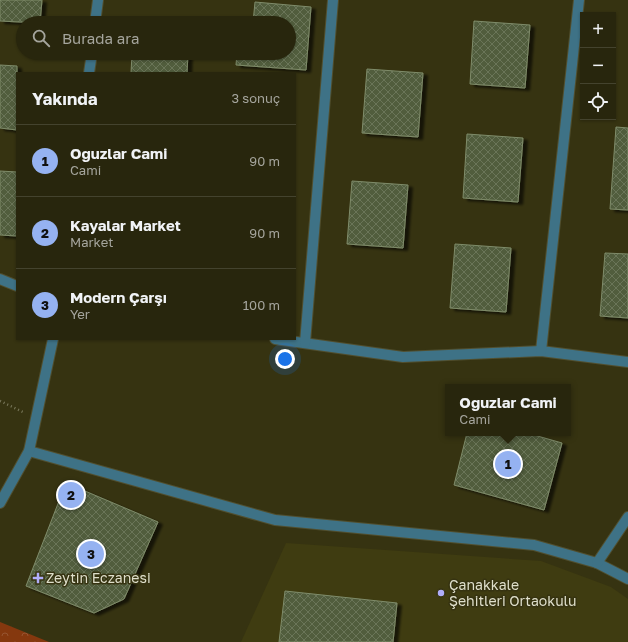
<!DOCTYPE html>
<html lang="tr">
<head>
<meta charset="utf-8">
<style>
	:root { --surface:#28260d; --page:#302e16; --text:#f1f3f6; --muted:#a5a59d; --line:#44432e; --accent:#95b2f1 }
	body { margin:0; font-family:"Golos Text",sans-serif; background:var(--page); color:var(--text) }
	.controls { position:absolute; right:12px; top:12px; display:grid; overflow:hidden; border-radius:0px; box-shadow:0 1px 3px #0004 }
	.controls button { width:36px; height:36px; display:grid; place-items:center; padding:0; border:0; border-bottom:1px solid var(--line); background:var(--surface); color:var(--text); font:20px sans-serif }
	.you { position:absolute; left:285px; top:359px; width:14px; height:14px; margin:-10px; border:3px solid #fff; border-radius:50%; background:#1a73e8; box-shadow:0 0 0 6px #1a73e833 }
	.badge { display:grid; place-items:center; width:26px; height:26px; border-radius:50%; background:var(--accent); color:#111; font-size:13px; font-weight:700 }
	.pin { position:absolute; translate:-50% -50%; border:2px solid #fff; box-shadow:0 1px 4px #0006 }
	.popup { position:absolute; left:445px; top:384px; width:126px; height:52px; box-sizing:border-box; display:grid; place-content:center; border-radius:0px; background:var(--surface); filter:drop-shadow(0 1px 3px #0005); font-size:13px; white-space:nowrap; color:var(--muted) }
	.popup b { font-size:15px; color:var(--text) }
	.popup::after { content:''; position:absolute; left:50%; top:100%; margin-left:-8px; border:8px solid transparent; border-top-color:var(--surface) }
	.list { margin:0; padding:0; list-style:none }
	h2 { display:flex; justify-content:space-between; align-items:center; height:52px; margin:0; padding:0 16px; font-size:17px }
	h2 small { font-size:13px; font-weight:400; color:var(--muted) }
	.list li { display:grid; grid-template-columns:26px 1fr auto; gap:12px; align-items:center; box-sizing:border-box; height:72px; padding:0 16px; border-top:1px solid var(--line) }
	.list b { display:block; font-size:15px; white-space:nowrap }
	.list p { margin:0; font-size:13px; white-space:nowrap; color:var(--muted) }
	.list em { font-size:13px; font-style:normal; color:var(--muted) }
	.icon { flex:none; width:22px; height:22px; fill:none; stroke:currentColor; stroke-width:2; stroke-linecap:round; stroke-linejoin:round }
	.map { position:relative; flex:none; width:628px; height:642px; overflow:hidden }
	.search { position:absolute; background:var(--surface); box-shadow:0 1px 3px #0004; left:16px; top:16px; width:280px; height:44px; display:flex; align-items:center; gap:10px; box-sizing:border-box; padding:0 14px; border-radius:22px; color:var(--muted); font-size:15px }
	.panel { position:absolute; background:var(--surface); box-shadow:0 1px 3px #0004; left:16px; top:72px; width:280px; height:268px; border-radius:0px }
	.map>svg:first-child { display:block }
	.built { fill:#3f3c11 }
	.park { fill:url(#park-crowns) }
	.building { fill:url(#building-cross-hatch); stroke:#7f8c6a; filter:url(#shadow) }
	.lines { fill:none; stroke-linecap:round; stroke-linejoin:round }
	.minor-casing { stroke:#514f2f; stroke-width:12 }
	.path { stroke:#7b7a5d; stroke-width:2.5; stroke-dasharray:1 3; stroke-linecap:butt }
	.minor { stroke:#3e7286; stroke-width:10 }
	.poi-dot { fill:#b0aefa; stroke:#363311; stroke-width:1.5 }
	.labels { text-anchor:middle; stroke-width:3; stroke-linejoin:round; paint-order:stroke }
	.poi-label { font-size:14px; fill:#dfdfcb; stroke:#363311; text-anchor:start }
</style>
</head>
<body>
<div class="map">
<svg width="628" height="642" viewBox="0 0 628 642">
	<defs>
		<pattern id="park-crowns" width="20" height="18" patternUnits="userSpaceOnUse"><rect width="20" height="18" fill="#85380e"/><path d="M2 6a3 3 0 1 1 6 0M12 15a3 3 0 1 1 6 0" fill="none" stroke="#965430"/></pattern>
		<pattern id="building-cross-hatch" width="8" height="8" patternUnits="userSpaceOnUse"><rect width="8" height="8" fill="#515d3d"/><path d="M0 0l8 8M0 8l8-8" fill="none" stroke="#6a7458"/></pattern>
		<filter id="shadow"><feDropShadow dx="4.5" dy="2.5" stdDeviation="1" flood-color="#0009"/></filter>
	</defs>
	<rect width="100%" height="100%" fill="#363311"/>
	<path class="built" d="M 286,543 L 541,561 L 611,587 L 628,599 L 628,642 L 241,642 Z"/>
	<path class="park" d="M 0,622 L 49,642 L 0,642 Z"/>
	<g class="building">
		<path d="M 0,0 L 42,0 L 40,23 L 0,21 Z"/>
		<path d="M 255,2 L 311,7 L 306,70 L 236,65 L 237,53 L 289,53 L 289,23 L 253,23 Z"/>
		<path d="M 474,21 L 530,25 L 525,88 L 470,84 Z"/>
		<path d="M 132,53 L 188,53 L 187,73 L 131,73 Z"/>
		<path d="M 0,65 L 17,66 L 17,130 L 0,128 Z"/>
		<path d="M 367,69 L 423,73 L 418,137 L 362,133 Z"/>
		<path d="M 616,127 L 628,128 L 628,210 L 610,209 Z"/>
		<path d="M 467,134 L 523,138 L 518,202 L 463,198 Z"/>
		<path d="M 0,171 L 17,172 L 17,236 L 0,235 Z"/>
		<path d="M 352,181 L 408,185 L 403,248 L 347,244 Z"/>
		<path d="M 455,244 L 511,248 L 506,312 L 450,308 Z"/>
		<path d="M 605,253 L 628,254 L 628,318 L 600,316 Z"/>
		<path d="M 467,433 L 527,433 L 562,443 L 544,510 L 454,485 Z"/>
		<path d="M 66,483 L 158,522 L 124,599 L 94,613 L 26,586 Z"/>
		<path d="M 285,591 L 397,603 L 393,642 L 279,642 Z"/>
	</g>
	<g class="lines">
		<g class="minor-casing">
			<g id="minor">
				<path d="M 95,23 L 98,0"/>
				<path d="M 89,73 L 92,53"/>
				<path d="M 0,279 L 17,286"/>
				<path d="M 275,339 L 403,357 L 541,351 L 628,362"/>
				<path d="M 305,343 L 333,0"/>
				<path d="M 541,351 L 579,0"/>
				<path d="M 29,451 L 275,520 L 534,545 L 597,563 L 628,579"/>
				<path d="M 0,503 L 29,451 L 53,339"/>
				<path d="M 597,563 L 628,517"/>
			</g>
		</g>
		<path class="path" d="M 0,401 L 23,412"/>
		<use href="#minor" class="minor"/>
	</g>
	<g class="poi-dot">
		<path d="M36 572h4v4h4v4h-4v4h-4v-4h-4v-4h4z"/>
		<circle cx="441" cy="593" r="4"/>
	</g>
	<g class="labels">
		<g class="poi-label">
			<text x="46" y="583">Zeytin Eczanesi</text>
			<text x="449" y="590">Çanakkale<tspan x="449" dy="16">Şehitleri Ortaokulu</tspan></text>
		</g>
	</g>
</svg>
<div class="controls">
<button>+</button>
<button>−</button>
<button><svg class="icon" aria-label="locate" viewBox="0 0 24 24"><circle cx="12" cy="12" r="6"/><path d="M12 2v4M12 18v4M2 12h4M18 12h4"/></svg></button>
</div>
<div class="you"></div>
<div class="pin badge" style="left:508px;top:464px">1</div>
<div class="popup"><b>Oğuzlar Cami</b>Cami</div>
<div class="pin badge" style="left:71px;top:495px">2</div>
<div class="pin badge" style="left:91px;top:554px">3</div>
<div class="search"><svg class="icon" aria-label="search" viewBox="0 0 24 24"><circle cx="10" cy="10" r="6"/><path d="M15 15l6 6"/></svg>Burada ara</div>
<section class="panel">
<h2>Yakında<small>3 sonuç</small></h2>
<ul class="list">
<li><span class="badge">1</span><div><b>Oğuzlar Cami</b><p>Cami</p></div><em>90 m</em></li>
<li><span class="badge">2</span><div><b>Kayalar Market</b><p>Market</p></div><em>90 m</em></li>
<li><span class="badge">3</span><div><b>Modern Çarşı</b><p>Yer</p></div><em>100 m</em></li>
</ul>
</section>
</div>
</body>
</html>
